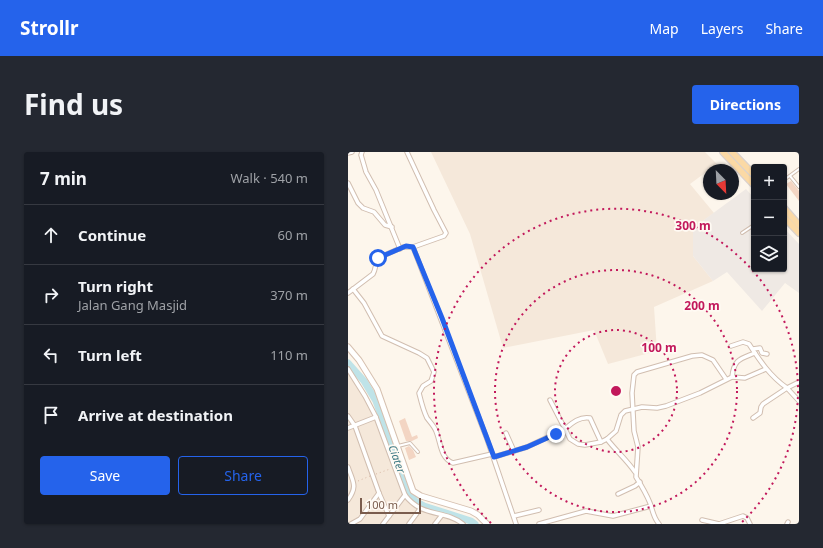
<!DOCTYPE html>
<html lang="en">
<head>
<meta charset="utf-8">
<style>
	:root { --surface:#171b24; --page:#242831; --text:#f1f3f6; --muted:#9ea1a6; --line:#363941; --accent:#2563eb }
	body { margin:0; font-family:"Noto Sans",sans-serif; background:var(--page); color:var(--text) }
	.controls { position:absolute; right:12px; top:12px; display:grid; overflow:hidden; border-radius:4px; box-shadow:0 1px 3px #0004 }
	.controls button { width:36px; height:36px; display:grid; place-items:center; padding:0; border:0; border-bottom:1px solid var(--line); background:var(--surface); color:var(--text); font:20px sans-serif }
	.compass { position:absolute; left:355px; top:12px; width:36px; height:36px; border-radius:50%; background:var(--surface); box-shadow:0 1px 3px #0004; rotate:156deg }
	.scale { position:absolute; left:12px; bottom:10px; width:61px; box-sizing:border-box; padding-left:4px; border:2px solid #7a5c4d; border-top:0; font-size:11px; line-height:14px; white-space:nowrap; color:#7a5c4d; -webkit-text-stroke:3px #fffaf3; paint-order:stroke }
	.stop { position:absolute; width:12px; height:12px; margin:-9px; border:3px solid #2563eb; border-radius:50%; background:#fff }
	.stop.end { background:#2563eb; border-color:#fff; box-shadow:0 1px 4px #0008 }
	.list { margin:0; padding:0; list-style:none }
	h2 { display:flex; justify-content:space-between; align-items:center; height:52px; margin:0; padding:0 16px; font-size:17px }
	h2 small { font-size:13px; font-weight:400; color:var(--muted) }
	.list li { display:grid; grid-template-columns:26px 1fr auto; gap:12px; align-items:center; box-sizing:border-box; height:60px; padding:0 16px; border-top:1px solid var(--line) }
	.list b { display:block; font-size:15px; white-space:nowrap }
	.list p { margin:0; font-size:13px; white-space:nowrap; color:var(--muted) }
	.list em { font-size:13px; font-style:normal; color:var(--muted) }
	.actions { display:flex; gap:8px; padding:12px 16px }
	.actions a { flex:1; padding:9px 0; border:1px solid var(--accent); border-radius:4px; text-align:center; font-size:14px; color:var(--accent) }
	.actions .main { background:var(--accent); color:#fff }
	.icon { flex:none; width:22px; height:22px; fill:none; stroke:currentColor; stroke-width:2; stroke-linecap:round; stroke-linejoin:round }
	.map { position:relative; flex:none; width:451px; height:372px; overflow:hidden; border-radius:4px }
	header { display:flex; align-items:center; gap:24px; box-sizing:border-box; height:56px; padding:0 20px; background:var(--accent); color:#fff }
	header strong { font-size:19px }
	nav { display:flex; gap:22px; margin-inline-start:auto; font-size:14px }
	.intro { display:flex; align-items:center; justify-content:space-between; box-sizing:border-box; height:96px; padding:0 24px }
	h1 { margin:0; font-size:28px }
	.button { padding:10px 18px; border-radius:4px; background:var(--accent); color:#fff; font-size:14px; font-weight:700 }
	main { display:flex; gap:24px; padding:0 24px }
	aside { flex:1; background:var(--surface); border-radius:4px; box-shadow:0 1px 3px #0004 }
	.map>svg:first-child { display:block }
	.residential { fill:#f5e8da }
	.industrial { fill:#efe9e4 }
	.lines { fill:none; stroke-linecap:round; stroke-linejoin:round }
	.river { stroke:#bfe3e8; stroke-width:7 }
	.building { fill:#f3d5c3 }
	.lane-casing { stroke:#d1beb0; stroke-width:4 }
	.street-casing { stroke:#d1beb0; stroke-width:5.5 }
	.secondary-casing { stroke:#d6c0b0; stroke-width:7 }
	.primary-casing { stroke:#dad1cd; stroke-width:8 }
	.path { stroke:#d9b8a5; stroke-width:1; stroke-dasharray:1 3; stroke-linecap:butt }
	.lane { stroke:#fff; stroke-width:2 }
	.street { stroke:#fff; stroke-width:3.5 }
	.secondary { stroke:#fff; stroke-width:5 }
	.primary { stroke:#fbd9a5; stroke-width:5.5 }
	.route { stroke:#2563eb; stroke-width:5 }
	.ring { fill:none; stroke:#c2185b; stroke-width:2; stroke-dasharray:2 4 }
	.labels { text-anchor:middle; stroke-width:3.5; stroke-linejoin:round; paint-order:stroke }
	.water-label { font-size:11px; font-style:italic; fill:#437c86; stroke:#fffaf3 }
	.centre { fill:#c2185b; stroke:#fffaf3; stroke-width:2 }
	.ring-label { font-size:12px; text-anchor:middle; font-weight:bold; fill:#c2185b; stroke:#fffaf3; stroke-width:3.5; stroke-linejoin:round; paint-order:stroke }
</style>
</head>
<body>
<header>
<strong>Strollr</strong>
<nav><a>Map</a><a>Layers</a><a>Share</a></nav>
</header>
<div class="intro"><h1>Find us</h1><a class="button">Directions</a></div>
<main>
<aside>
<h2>7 min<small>Walk · 540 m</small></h2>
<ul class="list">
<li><svg class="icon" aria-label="ahead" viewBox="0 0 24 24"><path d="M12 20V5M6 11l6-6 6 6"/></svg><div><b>Continue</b></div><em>60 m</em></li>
<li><svg class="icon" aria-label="right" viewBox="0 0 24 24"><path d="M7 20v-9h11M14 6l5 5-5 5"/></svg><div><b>Turn right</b><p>Jalan Gang Masjid</p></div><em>370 m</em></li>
<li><svg class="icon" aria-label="left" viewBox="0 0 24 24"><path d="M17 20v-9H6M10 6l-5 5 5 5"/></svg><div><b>Turn left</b></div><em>110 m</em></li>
<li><svg class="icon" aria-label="arrive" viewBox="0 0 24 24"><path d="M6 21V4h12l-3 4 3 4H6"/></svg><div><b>Arrive at destination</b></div></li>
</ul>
<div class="actions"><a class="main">Save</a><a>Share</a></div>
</aside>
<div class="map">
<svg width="451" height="372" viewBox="0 0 451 372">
	<rect width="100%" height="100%" fill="#fdf6ec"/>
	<g class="residential">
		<path d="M 83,0 L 357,0 L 369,12 L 342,32 L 366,61 L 345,76 L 345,104 L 365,129 L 306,155 L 309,199 L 260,212 L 246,178 L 155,196 L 122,82 Z"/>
		<path d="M 0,215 L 28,260 L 57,341 L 66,352 L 81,360 L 113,367 L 119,372 L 0,372 Z"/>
	</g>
	<path class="industrial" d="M 398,37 L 406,46 L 406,117 L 436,117 L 436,76 L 451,92 L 451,141 L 437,131 L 414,159 L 379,120 L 365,129 L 345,104 L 345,76 Z"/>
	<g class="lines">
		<path class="river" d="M 0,211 L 16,229 L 28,249 L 61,340 L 67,349 L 76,354 L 123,369 L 127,372"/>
	</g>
	<g class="building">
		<path d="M 443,29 L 451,39 L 451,49 L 438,32 Z"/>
		<path d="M 57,266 L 64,285 L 69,283 L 70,286 L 64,289 L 58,289 L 51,269 Z"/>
		<path d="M 61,294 L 65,298 L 68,305 L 61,308 L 57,296 Z"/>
	</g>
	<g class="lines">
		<g class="lane-casing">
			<g id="lane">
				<path d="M 442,24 L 451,35"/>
				<path d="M 436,28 L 451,17"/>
				<path d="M 394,81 L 406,73"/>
				<path d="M 50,294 L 62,291 L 70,300"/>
			</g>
		</g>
		<g class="street-casing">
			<g id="street">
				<path d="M 14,0 L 13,3 L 18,20 L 28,38 L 52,97"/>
				<path d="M 59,0 L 86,58 L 98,81 L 96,84 L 65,95 L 139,287 L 168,372"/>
				<path d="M 0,1 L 4,0"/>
				<path d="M 0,31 L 10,51 L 15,56 L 26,60 L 37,73 L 44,75"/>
				<path d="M 5,137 L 16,151 L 34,184 L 71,201 L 79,206 L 86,220 L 83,229 L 75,234 L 71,241 C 73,249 75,258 79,266 C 82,270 86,274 88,279 C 93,291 92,306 105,311 L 144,302"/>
				<path d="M 0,141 L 25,122 C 28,117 27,112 30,106 L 55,95 L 65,95"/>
				<path d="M 383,194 L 395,190 L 401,192 C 412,209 422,224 439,236 L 415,252 L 413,255 L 412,261 L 405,266"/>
				<path d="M 405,197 L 412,196 L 414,201 L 419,202"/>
				<path d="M 0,217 L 17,244 L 28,265 L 57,343 C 74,366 96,357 115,372"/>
				<path d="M 384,225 L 397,226 L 418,217"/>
				<path d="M 451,230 L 439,236 L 451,249"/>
				<path d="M 202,248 L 217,277 C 224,271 232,264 242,266 L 253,290"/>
				<path d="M 0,264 L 7,274 L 31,341 L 41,364"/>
				<path d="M 0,276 L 28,265"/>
				<path d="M 158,281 L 166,299"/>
				<path d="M 259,287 C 268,299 279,308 287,320"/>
				<path d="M 146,305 L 179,295 L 217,277 L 222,287 L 230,292 L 237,293 L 253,290 L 259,287 L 268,279 L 273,263 L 277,259 L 294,255 L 309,256 L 318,254 L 352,241 L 384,225 C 386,207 392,207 407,201"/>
				<path d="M 0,315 C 5,330 10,334 0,348"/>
				<path d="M 270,342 L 287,334 L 292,330"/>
				<path d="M 166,364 L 191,358"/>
				<path d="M 354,368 L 371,372 L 395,364 L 399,366 L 402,372"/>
				<path d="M 3,372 L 12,367 L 31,341"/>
				<path d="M 35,372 L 57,343"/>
				<path d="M 61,372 L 72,357"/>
				<path d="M 87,372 L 94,363"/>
				<path d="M 191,372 L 238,359 L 265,364 L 303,354"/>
				<path d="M 311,372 C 305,365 305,359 302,351 C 298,341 293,333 288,325 L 290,295 L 286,279 L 284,241 L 286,223 L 289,220 L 344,204 L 354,203 L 365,208 L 378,227"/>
				<path d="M 439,372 L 440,370"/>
			</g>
		</g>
		<g class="secondary-casing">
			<path id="secondary" d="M 0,195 L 11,208 L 29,237 L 65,339 L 73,344 L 123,359 L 130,363 L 139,372"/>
		</g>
		<g class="primary-casing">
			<g id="primary">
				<path d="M 375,0 L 406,33"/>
				<path d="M 384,0 L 406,23"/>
				<path d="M 436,56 L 451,73"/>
				<path d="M 436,65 L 451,81"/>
			</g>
		</g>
		<g class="path">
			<path d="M 28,322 L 42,317"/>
			<path d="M 10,329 L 22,324"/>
		</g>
		<use href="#lane" class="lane"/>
		<use href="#street" class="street"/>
		<use href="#secondary" class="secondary"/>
		<use href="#primary" class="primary"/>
	</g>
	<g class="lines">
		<path class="route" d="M 30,106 L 58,94 L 65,95 L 94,166 L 146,305 L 179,295 L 208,282"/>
	</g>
	<g class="ring">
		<circle cx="268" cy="239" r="61"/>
		<circle cx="268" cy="239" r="121"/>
		<path d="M143 371A182 182 0 1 1 393 371"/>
	</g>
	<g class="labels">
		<g class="water-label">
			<text transform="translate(49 307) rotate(70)" y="4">Ciater</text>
		</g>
	</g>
	<circle cx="268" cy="239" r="6" class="centre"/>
	<g class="ring-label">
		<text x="345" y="78">300 m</text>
		<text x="354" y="158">200 m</text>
		<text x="311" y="200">100 m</text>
	</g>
</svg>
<div class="controls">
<button>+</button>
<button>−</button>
<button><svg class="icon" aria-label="layers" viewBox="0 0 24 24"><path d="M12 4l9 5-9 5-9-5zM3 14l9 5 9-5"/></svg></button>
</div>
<svg class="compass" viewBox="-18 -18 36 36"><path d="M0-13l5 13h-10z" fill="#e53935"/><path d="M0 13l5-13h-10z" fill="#9ea1a6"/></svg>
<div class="scale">100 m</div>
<div class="stop" style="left:30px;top:106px"></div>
<div class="stop end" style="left:208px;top:282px"></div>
</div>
</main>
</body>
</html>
